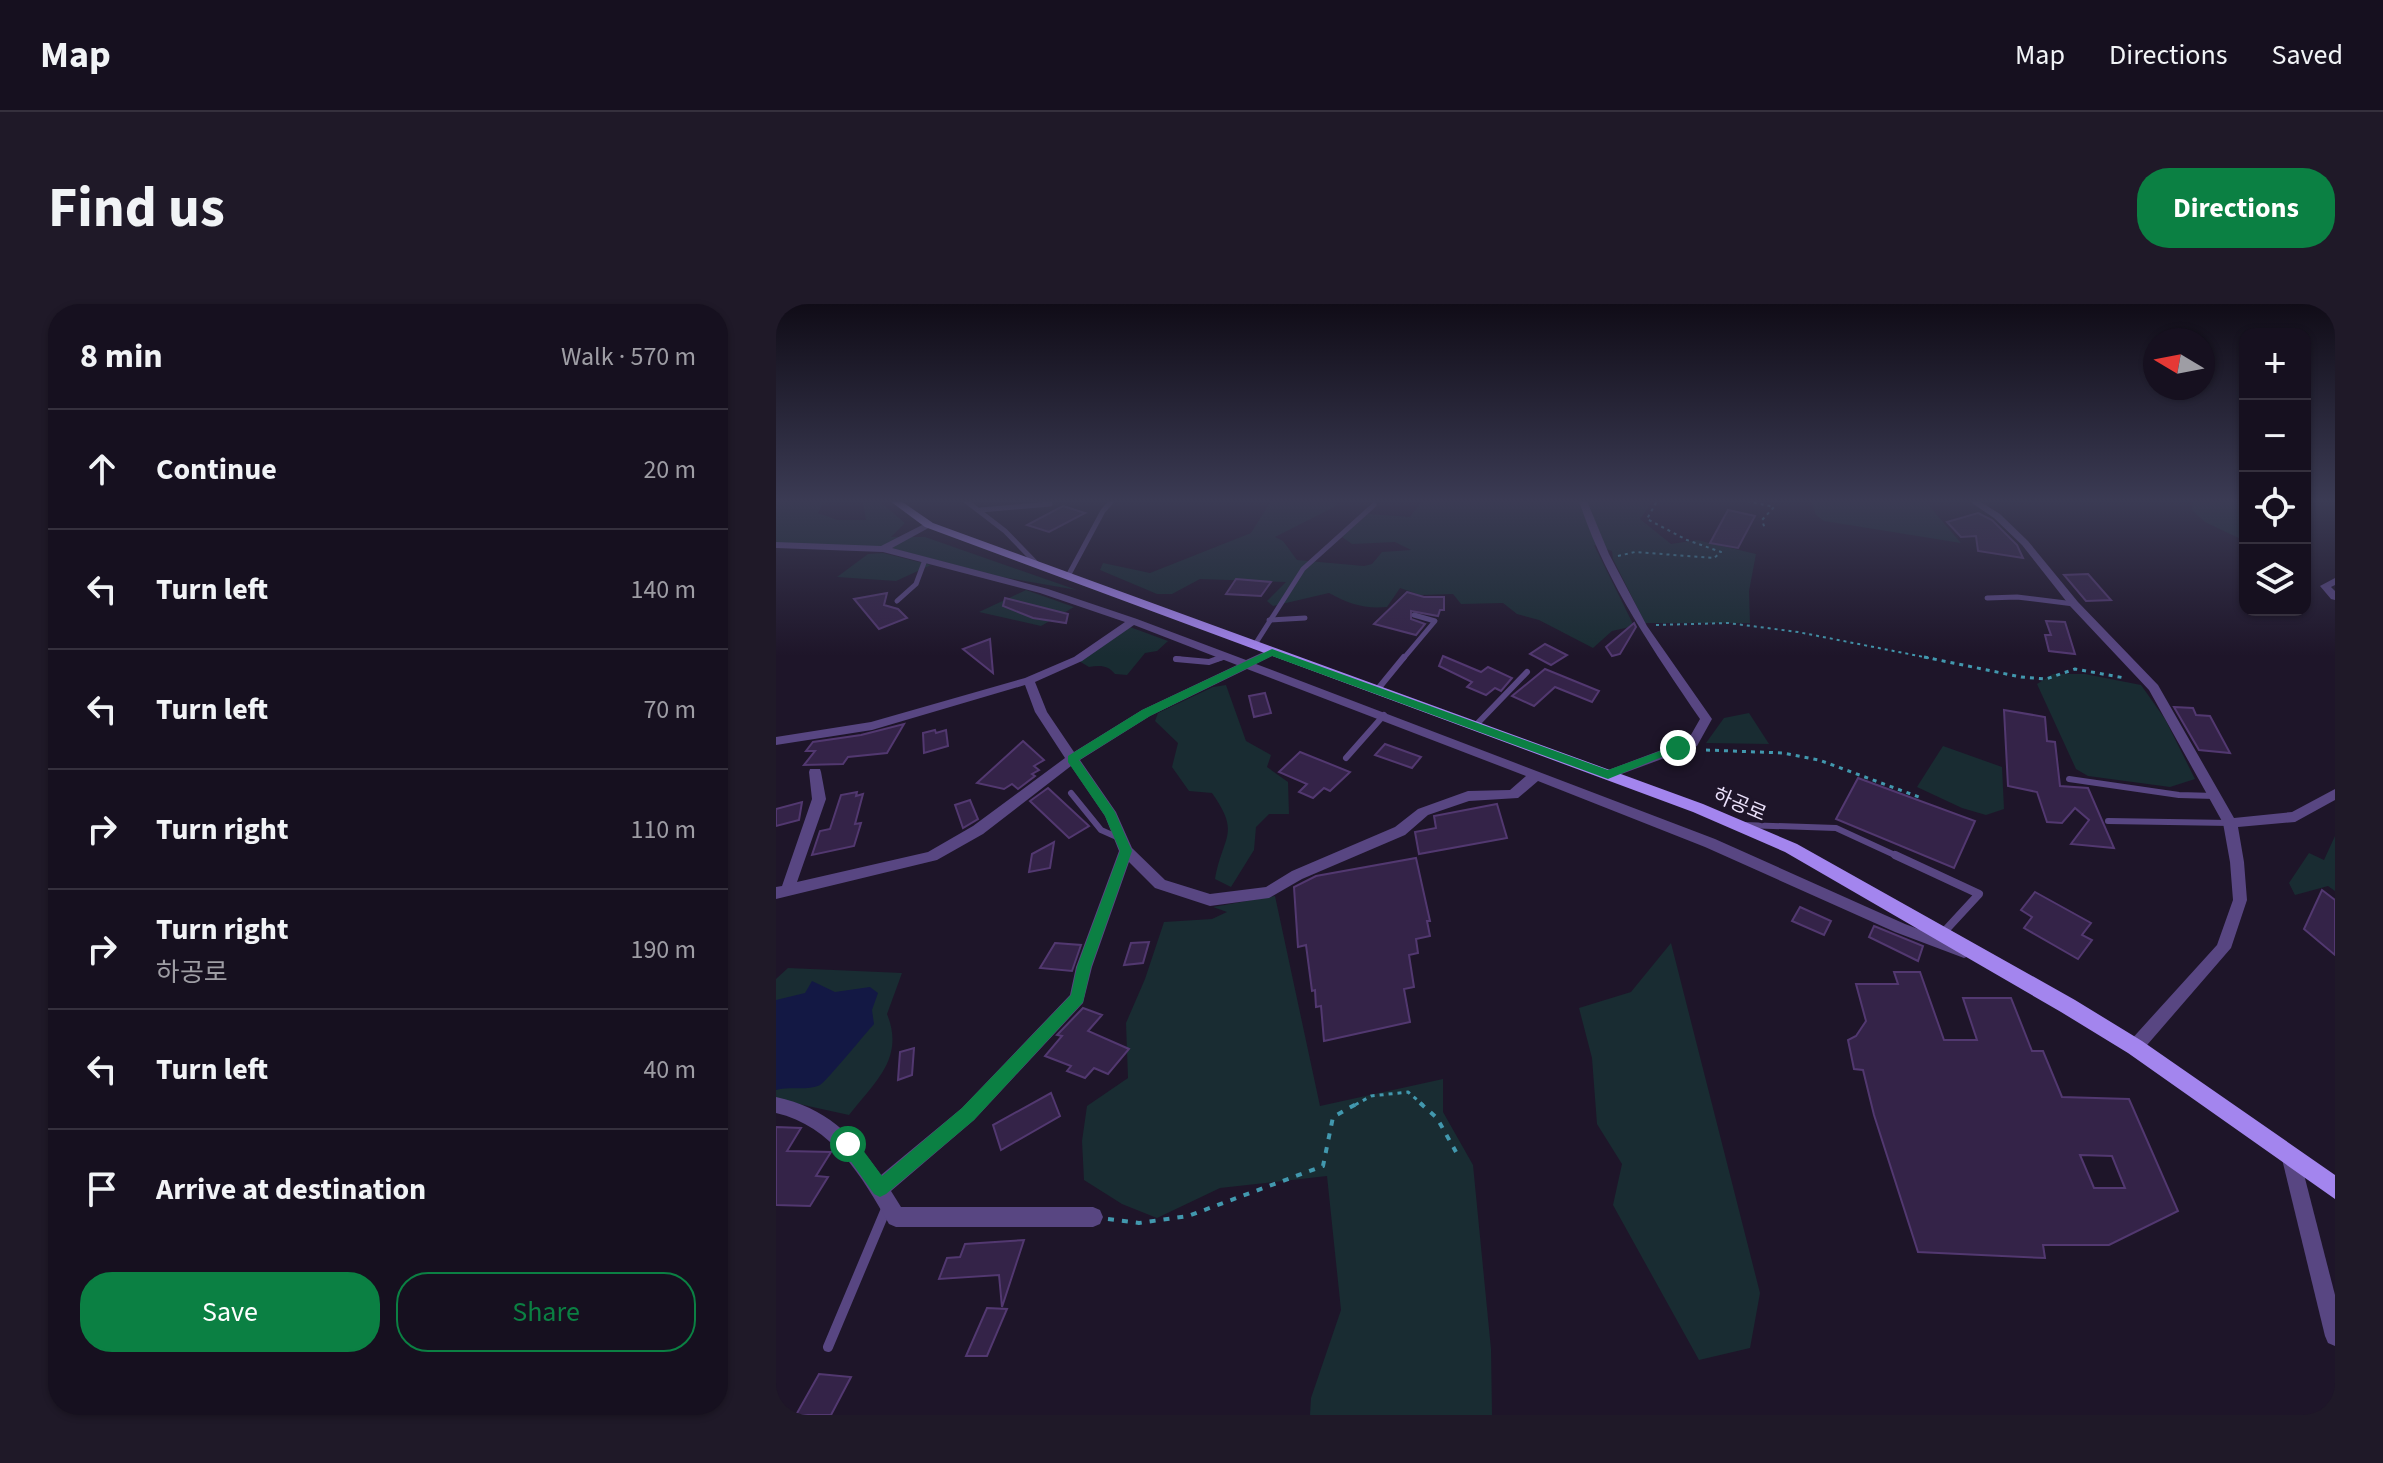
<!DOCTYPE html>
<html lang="en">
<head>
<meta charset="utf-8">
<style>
	:root { --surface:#16101f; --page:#1f1928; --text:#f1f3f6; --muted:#9e9da4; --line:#35303d; --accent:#0b8043 }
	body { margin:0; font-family:"Source Sans 3","Noto Sans KR",sans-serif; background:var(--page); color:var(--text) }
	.controls { position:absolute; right:24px; top:24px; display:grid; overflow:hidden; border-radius:16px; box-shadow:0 2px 6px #0004 }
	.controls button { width:72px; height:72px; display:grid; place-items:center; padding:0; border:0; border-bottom:2px solid var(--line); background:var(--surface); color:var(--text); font:40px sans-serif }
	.compass { position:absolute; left:1367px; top:24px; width:72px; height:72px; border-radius:50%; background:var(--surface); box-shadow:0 2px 6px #0004; rotate:280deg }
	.stop { position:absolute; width:24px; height:24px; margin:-18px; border:6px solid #0b8043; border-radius:50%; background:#fff }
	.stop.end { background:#0b8043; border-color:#fff; box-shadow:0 2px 8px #0008 }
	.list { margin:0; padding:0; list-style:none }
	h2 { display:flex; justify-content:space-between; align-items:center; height:104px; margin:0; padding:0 32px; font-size:34px }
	h2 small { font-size:26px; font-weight:400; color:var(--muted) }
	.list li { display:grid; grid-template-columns:52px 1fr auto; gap:24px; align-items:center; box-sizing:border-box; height:120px; padding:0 32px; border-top:2px solid var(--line) }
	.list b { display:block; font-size:30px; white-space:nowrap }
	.list p { margin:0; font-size:26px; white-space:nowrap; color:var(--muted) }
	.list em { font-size:26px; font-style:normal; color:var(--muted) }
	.actions { display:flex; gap:16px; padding:24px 32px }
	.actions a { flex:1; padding:18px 0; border:2px solid var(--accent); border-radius:32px; text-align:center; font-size:28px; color:var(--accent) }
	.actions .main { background:var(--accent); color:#fff }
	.icon { flex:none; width:44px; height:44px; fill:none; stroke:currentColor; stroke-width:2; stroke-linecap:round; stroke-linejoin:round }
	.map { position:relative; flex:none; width:1559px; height:1111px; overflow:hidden; border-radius:32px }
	header { display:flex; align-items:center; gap:48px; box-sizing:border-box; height:112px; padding:0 40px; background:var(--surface); border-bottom:2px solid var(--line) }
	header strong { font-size:38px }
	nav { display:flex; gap:44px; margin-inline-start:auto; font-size:28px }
	.intro { display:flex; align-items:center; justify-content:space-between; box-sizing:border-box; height:192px; padding:0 48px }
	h1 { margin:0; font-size:56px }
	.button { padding:20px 36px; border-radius:32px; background:var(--accent); color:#fff; font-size:28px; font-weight:700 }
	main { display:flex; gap:48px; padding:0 48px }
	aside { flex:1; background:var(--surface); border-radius:32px; box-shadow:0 2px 6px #0004 }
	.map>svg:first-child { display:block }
	.green { fill:#192c32 }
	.water { fill:#131844 }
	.building { fill:#342348; stroke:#523870; stroke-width:2; fill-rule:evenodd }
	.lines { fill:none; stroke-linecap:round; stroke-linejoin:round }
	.path-far2 { stroke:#4298ae; stroke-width:2; stroke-dasharray:3 4; stroke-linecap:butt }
	.path-far1 { stroke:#4298ae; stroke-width:3; stroke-dasharray:4 5; stroke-linecap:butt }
	.path { stroke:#4298ae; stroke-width:4; stroke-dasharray:6 8; stroke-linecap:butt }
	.lane-far3 { stroke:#584682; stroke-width:5 }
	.lane-far2 { stroke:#584682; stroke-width:6 }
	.lane-far1 { stroke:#584682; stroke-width:8 }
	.lane { stroke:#584682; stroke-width:10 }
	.street { fill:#584682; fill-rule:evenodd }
	.secondary { fill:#a385ee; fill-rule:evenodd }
	.route { fill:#0b8043 }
	.labels { text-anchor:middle; stroke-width:6; stroke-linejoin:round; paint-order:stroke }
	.street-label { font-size:20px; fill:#ebe1fb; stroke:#1e1529 }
</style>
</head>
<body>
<header>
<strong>Map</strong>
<nav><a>Map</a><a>Directions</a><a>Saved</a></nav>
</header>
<div class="intro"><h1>Find us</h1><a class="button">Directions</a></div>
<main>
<aside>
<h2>8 min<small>Walk · 570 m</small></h2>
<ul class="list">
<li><svg class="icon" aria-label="ahead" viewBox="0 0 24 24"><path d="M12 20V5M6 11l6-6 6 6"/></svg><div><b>Continue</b></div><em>20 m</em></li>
<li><svg class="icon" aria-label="left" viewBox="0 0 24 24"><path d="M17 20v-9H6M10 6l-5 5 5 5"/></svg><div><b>Turn left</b></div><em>140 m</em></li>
<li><svg class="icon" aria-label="left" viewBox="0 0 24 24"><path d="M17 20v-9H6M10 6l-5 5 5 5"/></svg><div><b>Turn left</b></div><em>70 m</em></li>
<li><svg class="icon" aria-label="right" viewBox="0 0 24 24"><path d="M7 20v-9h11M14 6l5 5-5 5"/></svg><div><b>Turn right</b></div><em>110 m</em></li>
<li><svg class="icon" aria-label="right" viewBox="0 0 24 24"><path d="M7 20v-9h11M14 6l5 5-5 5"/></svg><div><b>Turn right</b><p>하공로</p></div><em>190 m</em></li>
<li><svg class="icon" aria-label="left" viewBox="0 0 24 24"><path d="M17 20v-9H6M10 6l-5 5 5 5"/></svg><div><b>Turn left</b></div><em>40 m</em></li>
<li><svg class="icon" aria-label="arrive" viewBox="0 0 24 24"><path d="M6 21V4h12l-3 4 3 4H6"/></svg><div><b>Arrive at destination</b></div></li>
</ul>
<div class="actions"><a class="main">Save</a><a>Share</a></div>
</aside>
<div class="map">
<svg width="1559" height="1111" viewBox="0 0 1559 1111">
	<rect width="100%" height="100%" fill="#1e1529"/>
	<g class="green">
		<path d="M 0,197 L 64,197 L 47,199 L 42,209 L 61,216 L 90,216 L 87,199 L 103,197 L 129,219 L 115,233 L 149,233 L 301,286 L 226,273 L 115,244 L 0,239 Z"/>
		<path d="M 495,197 L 552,197 L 562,201 L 499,233 L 507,237 L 521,256 L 588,262 L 596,260 L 606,248 L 635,246 L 619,238 L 576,240 L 566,233 L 592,210 L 634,213 L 646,197 L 877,197 L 864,215 L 895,240 L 921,236 L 980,250 L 973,287 L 974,319 L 869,319 L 837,255 L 836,247 L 818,241 L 858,322 L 836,327 L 817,344 L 763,316 L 741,310 L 727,299 L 685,300 L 677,290 L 644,291 L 624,284 L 611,303 C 588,305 573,300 553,289 L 497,302 L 491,297 L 510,278 L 424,275 L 396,290 L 381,290 L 324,266 L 327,259 L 374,269 L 475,229 Z"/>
		<path d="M 1035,197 L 1149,197 L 1185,239 L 1048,217 L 1040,211 Z"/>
		<path d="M 1416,197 L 1469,197 L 1469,237 L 1429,218 L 1416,206 Z"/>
		<path d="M 107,249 L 155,261 L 120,277 L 61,273 L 92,250 Z"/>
		<path d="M 250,286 L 298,303 L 265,322 L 203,308 Z"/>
		<path d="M 354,323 L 392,337 L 381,347 L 369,349 L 351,371 L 339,370 C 332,361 324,361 313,363 L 303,357 Z"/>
		<path d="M 1277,370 L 1309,370 L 1365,381 L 1389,415 L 1419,475 L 1394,483 L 1312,472 L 1300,465 L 1261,380 Z"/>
		<path d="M 450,381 L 470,437 L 495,451 L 491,463 L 512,478 L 513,510 L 493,510 L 480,523 L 478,546 L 455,583 L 439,575 C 447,531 465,530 436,489 L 413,487 L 396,463 L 402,439 L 379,417 L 382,409 L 437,383 Z"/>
		<path d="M 973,409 L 993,440 L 930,439 L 948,414 Z"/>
		<path d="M 1167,442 L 1226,463 L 1228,505 L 1210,511 L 1186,504 L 1141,483 Z"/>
		<path d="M 1559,532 L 1559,587 L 1552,582 L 1519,591 L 1513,579 L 1533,549 L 1548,556 Z"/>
		<path d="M 499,592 L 544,802 L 667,775 L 667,808 L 697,861 L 715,1045 L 716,1111 L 534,1111 L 535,1094 L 565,1006 L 551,872 L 444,884 L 381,914 L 346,900 L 308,876 L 306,837 L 311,802 L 352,774 L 350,719 L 369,675 L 388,618 L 436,615 L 451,608 L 437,603 Z"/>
		<path d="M 895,639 L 984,989 L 974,1044 L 923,1056 L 837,901 L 846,860 L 821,820 L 816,754 L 803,704 L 855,688 Z"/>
		<path d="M 12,664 L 126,669 L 111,710 C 129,754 99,778 73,811 L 0,795 L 0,675 Z"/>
	</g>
	<path class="water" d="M 36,677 L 59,688 L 94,683 L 102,689 L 96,706 L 98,720 C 90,729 49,779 44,781 C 32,787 14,782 0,786 L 0,696 L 29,689 Z"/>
	<g class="building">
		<path d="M 287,202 L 309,209 L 273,228 L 251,221 Z"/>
		<path d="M 952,206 L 979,212 L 962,244 L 934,239 Z"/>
		<path d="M 1202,209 L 1216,216 L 1241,241 L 1247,254 L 1202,247 L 1200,232 L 1185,233 L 1171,218 Z"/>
		<path d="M 1312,270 L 1335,296 L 1310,297 L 1288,271 Z"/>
		<path d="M 460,275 L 495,278 L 485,292 L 450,290 Z"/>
		<path d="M 631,288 L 648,293 L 668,293 L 668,306 L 664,306 L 662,312 L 635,307 L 635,315 L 649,320 L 640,331 L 598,320 Z"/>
		<path d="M 111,289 L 108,301 L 122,305 L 131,314 L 103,325 L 78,295 Z"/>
		<path d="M 229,294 L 292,310 L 290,319 L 257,314 L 227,302 Z"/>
		<path d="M 1270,317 L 1289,318 L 1299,350 L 1273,347 L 1269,331 L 1275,331 Z"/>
		<path d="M 858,319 L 860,323 L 844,350 L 836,352 L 830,343 Z"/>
		<path d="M 214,335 L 217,369 L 187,345 Z"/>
		<path d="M 769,340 L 791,351 L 775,361 L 754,350 Z"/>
		<path d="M 667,352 L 705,368 L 712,363 L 736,374 L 725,387 L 719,384 L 710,391 L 691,383 L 696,378 L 663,362 Z"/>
		<path d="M 769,365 L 823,387 L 816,398 L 779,383 L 758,402 L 736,392 Z"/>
		<path d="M 489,389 L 495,409 L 478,413 L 473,392 Z"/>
		<path d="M 1398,403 L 1417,404 L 1420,411 L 1434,412 L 1454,449 L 1423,446 Z"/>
		<path d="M 1228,406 L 1269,413 L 1271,437 L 1279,438 L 1284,482 L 1312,484 L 1338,544 L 1295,540 L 1313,516 L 1299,504 L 1286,519 L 1271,518 L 1261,488 L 1232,482 Z"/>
		<path d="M 128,420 L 111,449 L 72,453 L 67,460 L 28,461 L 39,447 L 30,447 L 37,438 L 85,431 Z"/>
		<path d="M 159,426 L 160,429 L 170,426 L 172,442 L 148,449 L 147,429 Z"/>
		<path d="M 247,437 L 268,456 L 258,462 L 263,466 L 256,470 L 259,472 L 242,485 L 236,480 L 228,485 L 201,479 Z"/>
		<path d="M 609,440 L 645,453 L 636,464 L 599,451 Z"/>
		<path d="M 524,448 L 574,468 L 554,487 L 548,484 L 537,494 L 523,488 L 531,480 L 503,468 Z"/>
		<path d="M 1082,474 L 1199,517 L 1178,564 L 1060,515 Z"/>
		<path d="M 272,484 L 313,522 L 293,534 L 254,497 Z"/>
		<path d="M 81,488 L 80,492 L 87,490 L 79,520 L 85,519 L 78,542 L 36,551 L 44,527 L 54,525 L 65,491 Z"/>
		<path d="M 194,496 L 202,515 L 187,524 L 179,501 Z"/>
		<path d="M 26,498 L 23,516 L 0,522 L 0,505 Z"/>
		<path d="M 721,500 L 731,534 L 643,550 L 639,528 L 660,524 L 658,512 Z"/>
		<path d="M 278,538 L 274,564 L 253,568 L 256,550 Z"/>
		<path d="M 640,554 L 654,617 L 651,617 L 654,632 L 640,635 L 642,649 L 633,651 L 638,683 L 628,685 L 634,718 L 548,737 L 545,702 L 540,703 L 539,686 L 536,687 L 530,641 L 522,643 L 518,583 L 540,572 Z"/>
		<path d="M 1546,586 L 1559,596 L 1559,651 L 1528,625 Z"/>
		<path d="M 1259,588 L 1315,619 L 1306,631 L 1316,636 L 1302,655 L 1248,624 L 1256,613 L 1245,606 Z"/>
		<path d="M 1024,603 L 1055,617 L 1048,631 L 1016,617 Z"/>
		<path d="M 1098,622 L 1147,642 L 1142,657 L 1093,633 Z"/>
		<path d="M 373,638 L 367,659 L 348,661 L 355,639 Z"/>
		<path d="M 279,639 L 305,641 L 296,667 L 264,664 Z"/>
		<path d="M 1118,668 L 1144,668 L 1168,736 L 1201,736 L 1187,694 L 1235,694 L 1256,747 L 1267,747 L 1286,793 L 1353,795 L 1402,907 L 1333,941 L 1267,941 L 1269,954 L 1142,948 L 1098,811 L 1087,766 L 1078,765 L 1072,736 L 1080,732 L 1090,717 L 1080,680 L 1122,680 ZM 1304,851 L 1336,852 L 1349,884 L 1318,884 Z"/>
		<path d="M 307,704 L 326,711 L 312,727 L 353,745 L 332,770 L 318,764 L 309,774 L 291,767 L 295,762 L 269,752 L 286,732 L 281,731 Z"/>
		<path d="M 138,744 L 136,771 L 122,776 L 124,748 Z"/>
		<path d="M 275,789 L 284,812 L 225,846 L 217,821 Z"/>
		<path d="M 0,823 L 25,824 L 11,847 L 55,848 L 40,872 L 52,873 L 34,902 L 0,901 Z"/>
		<path d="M 248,936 L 226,1003 L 223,971 L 163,975 L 171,954 L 184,953 L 189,940 Z"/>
		<path d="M 211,1004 L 231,1005 L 211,1052 L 190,1052 Z"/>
		<path d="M 43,1070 L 75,1073 L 55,1111 L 20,1111 Z"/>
	</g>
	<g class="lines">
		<g class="path-far2">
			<path d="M 971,197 L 998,203 L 986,216 L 989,225"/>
			<path d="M 842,252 L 859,248 L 938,254 L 945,248 L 911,236 L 871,215 L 881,197"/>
			<path d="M 880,321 L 952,319 L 1022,328 L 1158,355"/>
		</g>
		<g class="path-far1">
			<path d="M 1148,353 L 1245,373 L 1270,375 L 1299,365 L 1349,374"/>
			<path d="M 930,446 L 1007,449 L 1043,456 L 1143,493"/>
			<path d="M 579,801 L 595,792 L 632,788 L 647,801"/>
		</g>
		<g class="path">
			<path d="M 644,799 L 661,814 L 680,848"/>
			<path d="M 332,915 L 363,919 L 412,912 L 547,862 L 557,813 L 582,799"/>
		</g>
		<g class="lane-far3">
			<path d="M 190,197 L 229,227 L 260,259"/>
			<path d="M 204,206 L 274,200"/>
			<path d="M 292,272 L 327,207 L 336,197"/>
			<path d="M 1211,294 L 1241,293 L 1298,300"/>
			<path d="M 121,297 L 140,280 L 149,256"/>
			<path d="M 493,316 L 529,314"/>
			<path d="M 478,342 L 527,265 L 598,201"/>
			<path d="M 400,355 L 404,355"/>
			<path d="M 441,355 L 448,353"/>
			<path d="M 627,355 L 659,317 L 638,311"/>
		</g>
		<g class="lane-far2">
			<path d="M 400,355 L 433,358 L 447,353"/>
			<path d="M 601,386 L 628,353"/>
			<path d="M 699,422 L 751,368"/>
			<path d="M 570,454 L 608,411"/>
			<path d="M 1293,475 L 1403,491 L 1439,492"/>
			<path d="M 295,489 L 325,526 L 343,534"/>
			<path d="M 1332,517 L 1454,519"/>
			<path d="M 968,521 L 1060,524 L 1123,553"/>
		</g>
		<path class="lane-far1" d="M 1119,551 L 1203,590 L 1166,630"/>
		<path class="lane" d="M 52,1043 L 110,905"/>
		<g class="street">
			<path d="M 803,197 L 811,197 L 833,250 L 871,322 L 936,415 L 921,442 L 832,475 L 826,471 L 827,468 L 912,436 L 924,415 C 877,346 829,277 803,197 Z"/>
			<path d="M 1193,197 L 1203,197 L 1224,210 L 1252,237 L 1302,298 L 1382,381 L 1458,514 L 1516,508 L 1559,485 L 1559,496 L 1519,518 L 1462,523 L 1468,558 L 1471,596 L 1455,644 L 1365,748 L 1359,750 L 1353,748 L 1351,743 L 1353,738 L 1441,641 L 1457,596 L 1454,558 L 1447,519 L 1373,386 L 1294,302 L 1246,241 L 1218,214 Z"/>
			<path d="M 150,219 L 158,221 L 116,244 L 272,285 L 361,315 L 470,356 L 492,346 L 500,346 L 500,350 L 480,360 L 939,535 L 1129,620 L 1193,644 L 1196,648 L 1193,652 L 1188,654 L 1119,628 L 929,543 L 762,477 L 742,494 L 693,497 L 652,511 L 629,531 L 526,575 L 493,594 L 434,602 L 379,584 L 353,558 L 316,663 L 307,699 L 198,816 L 115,887 L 125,903 L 317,903 L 324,906 L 327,913 L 324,920 L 317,923 L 120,923 L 113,920 C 86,872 56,822 0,809 L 0,793 C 50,804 76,830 105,871 L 186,804 L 294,691 L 300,663 L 343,547 L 329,512 L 295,462 L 207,530 L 161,556 L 0,595 L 0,583 L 6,582 L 36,495 L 33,468 L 34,465 L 44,465 L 45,468 L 50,495 L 21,578 L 152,548 L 197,522 L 289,454 L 259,408 L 249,381 L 96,426 L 0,441 L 0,433 L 95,418 L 249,374 L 298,353 L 349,318 L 264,289 L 107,248 L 0,244 L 0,238 L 105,242 ZM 358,321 L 461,361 L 366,406 L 298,448 L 271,408 L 259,378 L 306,357 ZM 471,365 L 750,472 L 734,486 L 692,487 L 642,505 L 619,523 L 516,567 L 490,583 L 434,590 L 389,576 L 356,544 L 340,508 L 304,456 L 374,412 Z"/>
			<path d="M 1559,274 L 1559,281 L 1555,283 L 1559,287 L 1559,296 L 1555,295 L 1544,282 Z"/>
			<path d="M 1515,846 L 1521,849 L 1524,855 L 1559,991 L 1559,1042 L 1552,1039 L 1549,1032 L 1506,855 L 1509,849 Z"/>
		</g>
		<path class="secondary" d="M 114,197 L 125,197 L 157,219 L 927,500 L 1021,540 L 1299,696 L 1366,737 L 1559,871 L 1559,895 L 1352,749 L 1285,708 L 1009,548 L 917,508 L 149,223 Z"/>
	</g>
	<linearGradient id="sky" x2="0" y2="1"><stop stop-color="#100c17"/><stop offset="0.56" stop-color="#3b3b54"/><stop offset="1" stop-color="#3b3b54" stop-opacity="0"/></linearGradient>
	<rect width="1559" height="352" fill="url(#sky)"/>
	<path class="route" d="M 496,345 L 832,466 L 898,442 L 908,444 L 832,475 L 496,352 L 374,412 L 303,456 L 339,508 L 356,547 L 315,663 L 307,698 L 198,816 L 110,890 L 104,893 L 98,890 L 66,845 L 63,840 L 66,834 L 78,834 L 106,872 L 186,804 L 295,691 L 301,663 L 344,547 L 329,512 L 292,458 L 292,452 L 366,406 Z"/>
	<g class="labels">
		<g class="street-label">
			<text transform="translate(964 500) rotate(23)" y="7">하공로</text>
		</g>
	</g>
</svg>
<div class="controls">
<button>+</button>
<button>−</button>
<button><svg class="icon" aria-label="locate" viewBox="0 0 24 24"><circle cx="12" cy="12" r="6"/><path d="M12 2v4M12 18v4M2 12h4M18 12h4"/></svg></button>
<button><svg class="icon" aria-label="layers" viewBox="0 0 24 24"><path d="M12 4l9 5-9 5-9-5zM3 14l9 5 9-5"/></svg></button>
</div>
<svg class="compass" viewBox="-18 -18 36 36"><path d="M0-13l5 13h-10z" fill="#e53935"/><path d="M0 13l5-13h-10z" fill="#9e9da4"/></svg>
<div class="stop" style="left:72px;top:840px"></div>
<div class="stop end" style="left:902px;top:444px"></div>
</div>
</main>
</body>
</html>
